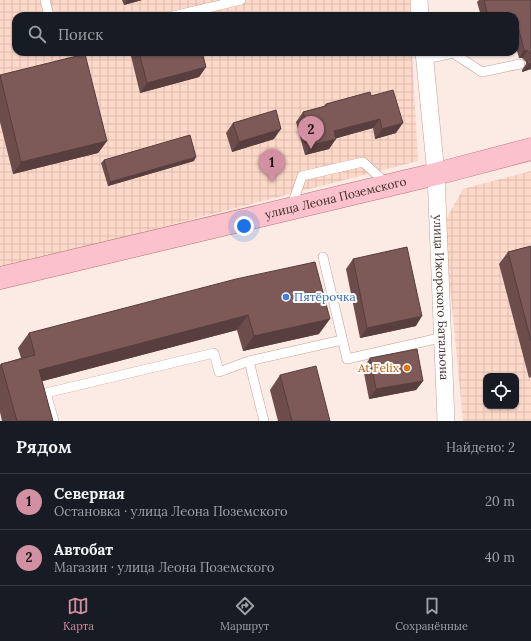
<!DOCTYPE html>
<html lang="ru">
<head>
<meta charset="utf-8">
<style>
	:root { --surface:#171b24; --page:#242831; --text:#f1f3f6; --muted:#9ea1a6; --line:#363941; --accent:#d290a2 }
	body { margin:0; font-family:Lora,serif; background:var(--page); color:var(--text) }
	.controls { position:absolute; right:12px; bottom:12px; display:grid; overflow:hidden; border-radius:8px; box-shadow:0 1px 3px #0004 }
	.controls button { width:36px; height:36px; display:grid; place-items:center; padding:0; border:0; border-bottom:1px solid var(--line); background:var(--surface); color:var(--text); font:20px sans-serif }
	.you { position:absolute; left:244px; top:226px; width:14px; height:14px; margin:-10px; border:3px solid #fff; border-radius:50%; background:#1a73e8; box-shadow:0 0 0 6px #1a73e833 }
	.badge { display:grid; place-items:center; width:26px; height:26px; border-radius:50%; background:var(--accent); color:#111; font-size:13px; font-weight:700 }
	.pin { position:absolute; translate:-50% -33px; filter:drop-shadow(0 1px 2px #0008) }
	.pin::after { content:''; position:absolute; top:21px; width:14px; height:12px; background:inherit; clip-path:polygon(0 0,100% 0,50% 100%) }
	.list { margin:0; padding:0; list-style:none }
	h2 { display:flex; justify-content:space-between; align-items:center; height:52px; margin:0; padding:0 16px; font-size:17px }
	h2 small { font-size:13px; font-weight:400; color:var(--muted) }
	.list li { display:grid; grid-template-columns:26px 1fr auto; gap:12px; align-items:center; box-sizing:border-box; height:56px; padding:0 16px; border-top:1px solid var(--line) }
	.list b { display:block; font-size:15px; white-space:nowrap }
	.list p { margin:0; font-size:13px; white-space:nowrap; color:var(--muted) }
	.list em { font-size:13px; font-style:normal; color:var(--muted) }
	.icon { flex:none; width:22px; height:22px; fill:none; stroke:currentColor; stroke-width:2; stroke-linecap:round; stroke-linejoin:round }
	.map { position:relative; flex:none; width:531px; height:421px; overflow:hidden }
	.search { position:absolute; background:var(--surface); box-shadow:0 1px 3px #0004; left:12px; right:12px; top:12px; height:44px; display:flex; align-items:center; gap:10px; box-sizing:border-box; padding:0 14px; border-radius:12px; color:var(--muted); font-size:15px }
	.sheet { height:164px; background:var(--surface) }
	nav { display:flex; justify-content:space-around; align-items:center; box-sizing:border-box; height:56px; border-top:1px solid var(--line); background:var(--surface); font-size:11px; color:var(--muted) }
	nav a { display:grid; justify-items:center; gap:2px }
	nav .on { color:var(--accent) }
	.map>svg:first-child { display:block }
	.industrial { fill:url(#industrial-grid); fill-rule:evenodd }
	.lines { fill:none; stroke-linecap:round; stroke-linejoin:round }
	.service-casing { stroke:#c6a292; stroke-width:10 }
	.minor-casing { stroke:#c6a292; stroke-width:18 }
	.primary-casing { stroke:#b7737c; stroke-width:23 }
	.service { stroke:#fff; stroke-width:9 }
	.minor { stroke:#fff; stroke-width:17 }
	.primary { stroke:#fbc1cc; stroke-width:22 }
	.wall { fill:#6c4d4c }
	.shaded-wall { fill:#583e3e }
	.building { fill:#7d5958; stroke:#583e3e }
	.shop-dot { fill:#3f7fe0; stroke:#fcfcfc; stroke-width:1.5 }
	.food-dot { fill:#e8710a; stroke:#fcfcfc; stroke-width:1.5 }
	.labels { text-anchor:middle; stroke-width:4; stroke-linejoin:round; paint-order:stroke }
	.street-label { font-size:12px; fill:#3d2e28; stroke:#fcfcfc }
	.shop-label { font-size:12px; fill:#366cbe; stroke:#fcfcfc; text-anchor:start }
	.food-label { font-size:12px; fill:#c56008; stroke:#fcfcfc; text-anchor:end }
</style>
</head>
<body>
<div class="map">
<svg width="531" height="421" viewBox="0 0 531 421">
	<defs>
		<pattern id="industrial-grid" width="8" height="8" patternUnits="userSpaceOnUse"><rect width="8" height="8" fill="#fed9c9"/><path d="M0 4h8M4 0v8" fill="none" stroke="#dbbbad"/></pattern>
	</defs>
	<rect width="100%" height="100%" fill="#fbebe4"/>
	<g class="industrial">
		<path d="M 0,0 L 410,0 L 410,16 L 16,16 L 16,52 L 412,52 L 418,161 L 0,269 Z"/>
		<path d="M 531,171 L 531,421 L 463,421 L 444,223 L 463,189 ZM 486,376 L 516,376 L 516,406 L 486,406 Z"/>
	</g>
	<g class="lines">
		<g class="service-casing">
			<g id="service">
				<path d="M 45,0 L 49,16"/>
				<path d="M 173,16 L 241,0"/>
				<path d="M 453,53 L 482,72 L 520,64"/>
				<path d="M 425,59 L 459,52"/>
				<path d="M 291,208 L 302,176 L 363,162 L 387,184"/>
				<path d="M 323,257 L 347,359 L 444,337"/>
				<path d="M 249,361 L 264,421"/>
				<path d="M 54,421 L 46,393 L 214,353 L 219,372 L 249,361 L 342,340"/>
			</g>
		</g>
		<g class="minor-casing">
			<g id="minor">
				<path d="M 419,0 L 420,16"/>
				<path id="s1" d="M 424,52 L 436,174 L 446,421"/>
			</g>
		</g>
		<g class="primary-casing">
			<g id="primary">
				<path id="s2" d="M 0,278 L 436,174 L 531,149"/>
			</g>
		</g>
		<use href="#service" class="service"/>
		<use href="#minor" class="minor"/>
		<use href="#primary" class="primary"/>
	</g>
	<g class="wall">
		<path d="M 122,0 L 142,0 L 124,5 Z"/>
		<path d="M 479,0 L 531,0 L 531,69 L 522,72 L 522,70 L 526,64 L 526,62 L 522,58 L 519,58 L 515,44 L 515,16 L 481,16 L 477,2 Z"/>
		<path d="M 130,52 L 202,52 L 206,67 L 199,77 L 140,93 Z"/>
		<path d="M 0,75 L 107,141 L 98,153 L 13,174 L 0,122 Z"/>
		<path d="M 371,96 L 396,133 L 375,139 L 373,128 L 336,138 L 329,149 L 305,155 L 296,122 L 303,112 L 324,106 L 326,104 Z"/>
		<path d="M 233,123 L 274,139 L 232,152 L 226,133 Z"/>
		<path d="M 104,160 L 194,161 L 108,186 L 101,163 Z"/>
		<path d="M 531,246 L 531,377 L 529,378 L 499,264 L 508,252 Z"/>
		<path d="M 353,259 L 416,326 L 360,338 L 346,269 Z"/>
		<path d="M 315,262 L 319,334 L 243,351 L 237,330 L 42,381 L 53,421 L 2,421 L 0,412 L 0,365 L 1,364 L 21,358 L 18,348 L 29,333 Z"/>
		<path d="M 370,358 L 423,381 L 416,390 L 369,399 L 363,368 Z"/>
		<path d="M 280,375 L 330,421 L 278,421 L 270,390 Z"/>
	</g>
	<g class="shaded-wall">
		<path d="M 127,0 L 142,0 L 124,5 Z"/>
		<path d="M 524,50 L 528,51 L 522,58 L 519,58 Z"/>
		<path d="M 531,63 L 531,69 L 522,72 L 528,64 Z"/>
		<path d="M 206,67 L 199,77 L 140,93 L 147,83 Z"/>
		<path d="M 380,119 L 373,128 L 327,141 L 334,131 Z"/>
		<path d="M 403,123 L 396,133 L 375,139 L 382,129 Z"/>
		<path d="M 281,129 L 274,139 L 232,152 L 239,142 Z"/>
		<path d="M 336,139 L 329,149 L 305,155 L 312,145 Z"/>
		<path d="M 107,141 L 98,153 L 13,174 L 21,162 Z"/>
		<path d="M 196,157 L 194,161 L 108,186 L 110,182 Z"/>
		<path d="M 248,315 L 237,330 L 28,385 L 39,370 Z"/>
		<path d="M 422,316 L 416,326 L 360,338 L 367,328 Z"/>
		<path d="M 330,319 L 319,334 L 243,351 L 254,336 Z"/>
		<path d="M 423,381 L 416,390 L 369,399 L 376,389 Z"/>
	</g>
	<g class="building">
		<path d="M 484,0 L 531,0 L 531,54 L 528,51 L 524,50 L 515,14 L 509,16 L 488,16 Z"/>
		<path d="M 139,52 L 202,52 L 206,67 L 147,83 Z"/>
		<path d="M 85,54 L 107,141 L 21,162 L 0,75 Z"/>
		<path d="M 531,58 L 531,63 L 528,64 L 527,62 Z"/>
		<path d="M 393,90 L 403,123 L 382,129 L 380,119 L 334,131 L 336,139 L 312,145 L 303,112 L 326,106 L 326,104 L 370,92 L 371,96 Z"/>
		<path d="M 276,110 L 281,129 L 239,142 L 233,123 Z"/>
		<path d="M 190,135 L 196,157 L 110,182 L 104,160 Z"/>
		<path d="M 531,246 L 531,341 L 508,252 Z"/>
		<path d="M 407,247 L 422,316 L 367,328 L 353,259 Z"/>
		<path d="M 315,262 L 330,319 L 254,336 L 248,315 L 39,370 L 53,421 L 17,421 L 1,364 L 35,355 L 29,333 L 236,279 Z"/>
		<path d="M 417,349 L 423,381 L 376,389 L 370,358 Z"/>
		<path d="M 316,366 L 330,421 L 292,421 L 280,375 Z"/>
	</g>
	<circle class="shop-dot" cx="286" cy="297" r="4"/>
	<circle class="food-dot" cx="407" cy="368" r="4"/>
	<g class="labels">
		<g class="street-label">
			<text dy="4" stroke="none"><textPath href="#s2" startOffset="345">улица Леона Поземского</textPath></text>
			<text dy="4" stroke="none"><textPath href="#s1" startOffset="246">улица Ижорского Батальона</textPath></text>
		</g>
		<g class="shop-label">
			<text x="294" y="301">Пятёрочка</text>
		</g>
		<g class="food-label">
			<text x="399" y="372">At Felix</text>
		</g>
	</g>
</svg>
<div class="controls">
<button><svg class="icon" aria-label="locate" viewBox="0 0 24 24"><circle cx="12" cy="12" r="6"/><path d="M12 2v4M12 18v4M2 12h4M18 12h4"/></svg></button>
</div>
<div class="you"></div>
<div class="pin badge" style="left:272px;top:182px">1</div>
<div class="pin badge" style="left:311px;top:149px">2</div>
<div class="search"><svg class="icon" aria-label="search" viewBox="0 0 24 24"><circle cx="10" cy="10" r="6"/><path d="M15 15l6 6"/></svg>Поиск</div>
</div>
<section class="sheet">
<h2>Рядом<small>Найдено: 2</small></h2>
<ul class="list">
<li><span class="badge">1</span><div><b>Северная</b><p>Остановка · улица Леона Поземского</p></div><em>20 m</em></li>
<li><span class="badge">2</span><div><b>Автобат</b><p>Магазин · улица Леона Поземского</p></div><em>40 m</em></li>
</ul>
</section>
<nav>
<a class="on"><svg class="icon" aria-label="map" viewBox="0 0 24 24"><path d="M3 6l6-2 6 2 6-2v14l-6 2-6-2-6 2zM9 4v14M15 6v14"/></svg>Карта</a>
<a><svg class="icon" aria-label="directions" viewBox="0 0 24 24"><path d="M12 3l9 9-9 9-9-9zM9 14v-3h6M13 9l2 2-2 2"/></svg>Маршрут</a>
<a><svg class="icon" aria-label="saved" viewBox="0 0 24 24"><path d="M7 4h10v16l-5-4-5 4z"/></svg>Сохранённые</a>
</nav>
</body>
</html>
